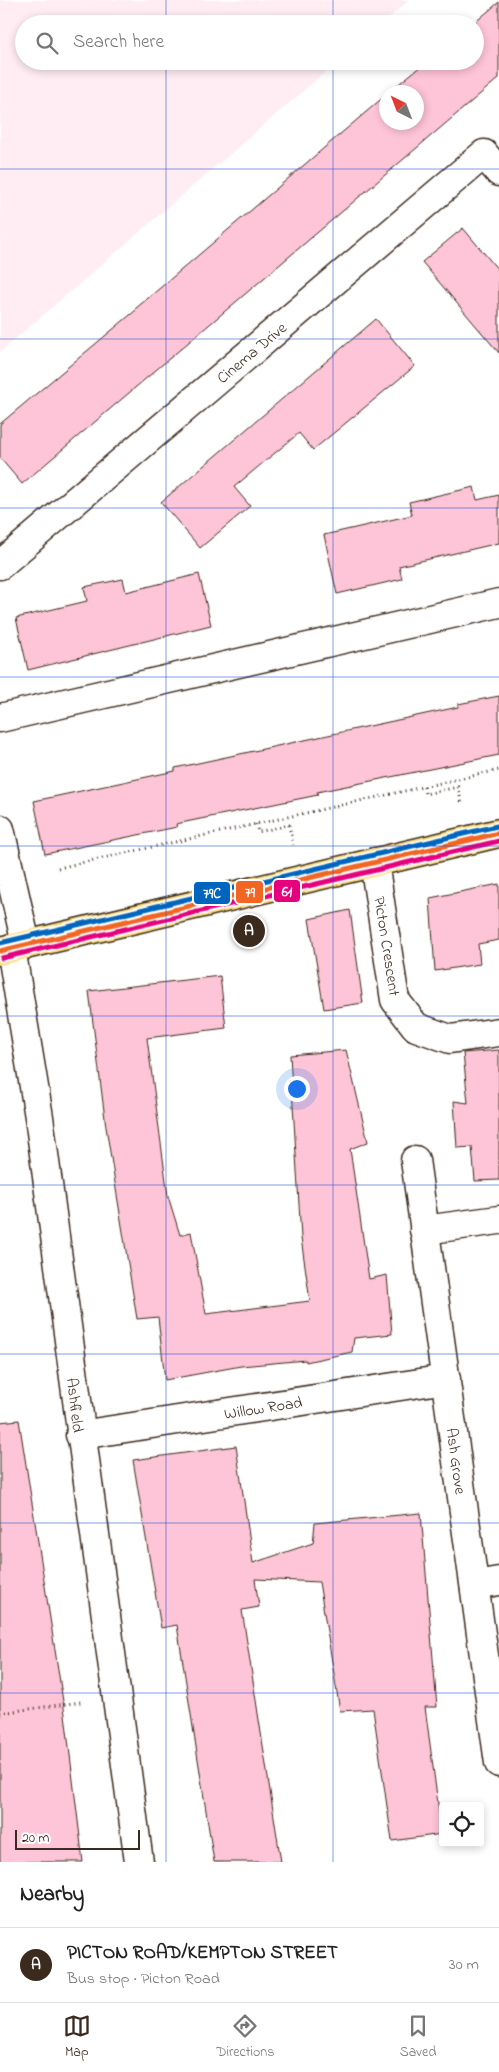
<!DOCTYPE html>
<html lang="en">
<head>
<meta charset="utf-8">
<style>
	:root { --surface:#fff; --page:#f2f2f2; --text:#222; --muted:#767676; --line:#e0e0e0; --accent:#3b2a1e }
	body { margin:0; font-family:"Indie Flower",sans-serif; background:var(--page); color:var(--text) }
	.controls { position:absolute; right:15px; bottom:15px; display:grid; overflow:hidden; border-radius:5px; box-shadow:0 2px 8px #0003 }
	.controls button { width:45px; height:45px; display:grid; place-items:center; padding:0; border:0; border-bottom:1px solid var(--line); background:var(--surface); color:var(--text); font:25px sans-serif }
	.compass { position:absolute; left:379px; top:85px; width:45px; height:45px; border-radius:50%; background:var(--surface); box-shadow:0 2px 8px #0003; rotate:318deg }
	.scale { position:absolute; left:15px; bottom:12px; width:125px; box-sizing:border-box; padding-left:5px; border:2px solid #3b2a1e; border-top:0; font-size:14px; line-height:18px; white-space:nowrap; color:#3b2a1e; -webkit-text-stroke:4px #fff; paint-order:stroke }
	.you { position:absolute; left:296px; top:1088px; width:18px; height:18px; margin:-12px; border:4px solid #fff; border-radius:50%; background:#1a73e8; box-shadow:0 0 0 8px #1a73e833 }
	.badge { display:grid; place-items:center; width:32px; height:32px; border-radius:50%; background:var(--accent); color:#fff; font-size:16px; font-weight:700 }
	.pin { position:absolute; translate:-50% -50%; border:2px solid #fff; box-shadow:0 1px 5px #0006 }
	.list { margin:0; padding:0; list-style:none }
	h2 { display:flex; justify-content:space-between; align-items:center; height:65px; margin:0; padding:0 20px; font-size:21px }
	h2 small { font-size:16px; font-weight:400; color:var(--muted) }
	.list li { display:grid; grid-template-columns:32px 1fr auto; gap:15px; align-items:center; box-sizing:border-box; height:75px; padding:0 20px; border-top:1px solid var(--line) }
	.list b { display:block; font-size:19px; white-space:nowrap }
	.list p { margin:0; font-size:16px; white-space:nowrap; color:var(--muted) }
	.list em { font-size:16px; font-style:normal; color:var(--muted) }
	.icon { flex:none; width:28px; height:28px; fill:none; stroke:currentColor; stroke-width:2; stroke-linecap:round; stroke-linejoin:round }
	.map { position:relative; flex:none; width:499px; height:1862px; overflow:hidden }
	.search { position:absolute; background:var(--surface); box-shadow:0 2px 8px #0003; left:15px; right:15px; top:15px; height:55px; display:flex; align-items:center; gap:12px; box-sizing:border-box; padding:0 18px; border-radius:28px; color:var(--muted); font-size:19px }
	.sheet { height:140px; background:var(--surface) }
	nav { display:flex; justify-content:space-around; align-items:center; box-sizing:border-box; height:70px; border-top:1px solid var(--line); background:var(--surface); font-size:14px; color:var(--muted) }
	nav a { display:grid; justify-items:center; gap:2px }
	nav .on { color:var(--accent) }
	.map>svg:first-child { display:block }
	.built { fill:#ffedf3 }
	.building { fill:#fec4d7; stroke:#3b2a1e }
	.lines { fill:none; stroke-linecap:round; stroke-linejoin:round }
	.minor-casing { stroke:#3b2a1e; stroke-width:31 }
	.major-casing { stroke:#3b2a1e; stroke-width:31 }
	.path { stroke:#3b2a1e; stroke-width:3; stroke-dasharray:1 4; stroke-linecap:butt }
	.minor { stroke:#fff; stroke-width:28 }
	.major { stroke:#fde080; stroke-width:28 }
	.bus-1-casing { stroke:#fff; stroke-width:9 }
	.bus-2-casing { stroke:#fff; stroke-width:9 }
	.bus-3-casing { stroke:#fff; stroke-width:9 }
	.bus-1 { stroke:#f26522; stroke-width:5 }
	.bus-2 { stroke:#e5007d; stroke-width:5 }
	.bus-3 { stroke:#0065bd; stroke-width:5 }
	.grid { fill:none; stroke:#1d4ed8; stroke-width:1; stroke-opacity:0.55 }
	.labels { text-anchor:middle; stroke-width:4.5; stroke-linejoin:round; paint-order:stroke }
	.street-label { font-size:16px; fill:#3b2a1e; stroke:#fff }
	.line-badge { stroke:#fff; stroke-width:2 }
	.badge-label { font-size:14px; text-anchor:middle; font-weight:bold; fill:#fff }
</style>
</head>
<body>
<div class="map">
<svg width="499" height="1862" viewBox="0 0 499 1862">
	<rect width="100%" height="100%" fill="#fff"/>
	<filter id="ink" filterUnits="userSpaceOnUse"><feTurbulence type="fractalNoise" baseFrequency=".02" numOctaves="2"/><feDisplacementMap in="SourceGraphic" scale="10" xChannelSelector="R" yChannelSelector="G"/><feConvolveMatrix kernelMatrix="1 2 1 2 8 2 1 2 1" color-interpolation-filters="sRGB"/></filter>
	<g filter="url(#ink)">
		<path class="built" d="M 0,0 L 409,0 L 382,24 L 24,24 L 24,61 L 338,61 L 0,352 Z"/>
		<g class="building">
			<path d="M 499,2 L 499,78 L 22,484 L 0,458 L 0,424 L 136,310 L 135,309 L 160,288 L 386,95 L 386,122 L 416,122 L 416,92 L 389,92 L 427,61 L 475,61 L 475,24 L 473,24 Z"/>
			<path d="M 463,228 L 499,271 L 499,353 L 422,262 Z"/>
			<path d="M 376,319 L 415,366 L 313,450 L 299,433 L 234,487 L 250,506 L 200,548 L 161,502 Z"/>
			<path d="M 474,487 L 477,500 L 499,495 L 499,543 L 399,566 L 402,579 L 337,594 L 324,535 L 412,515 L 409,502 Z"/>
			<path d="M 199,574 L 211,625 L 28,670 L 16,618 L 87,601 L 84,587 L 123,579 L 126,592 Z"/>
			<path d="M 499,696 L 499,755 L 317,792 L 318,795 L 176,824 L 177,827 L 45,854 L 34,801 L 175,771 L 175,768 L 458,707 L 458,704 Z"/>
			<path d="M 499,884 L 499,940 L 478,944 L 480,964 L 435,971 L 430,898 Z"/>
			<path d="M 350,910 L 363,1003 L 324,1009 L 309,919 Z"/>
			<path d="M 220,976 L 226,1028 L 147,1038 L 168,1196 L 180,1235 L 191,1232 L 206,1314 L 310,1301 L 301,1238 L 290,1055 L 346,1050 L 368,1142 L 350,1149 L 369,1279 L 387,1275 L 392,1334 L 354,1338 L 352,1352 L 306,1362 L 306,1360 L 241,1366 L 165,1380 L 158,1317 L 137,1319 L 106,1127 L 89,991 Z"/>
			<path d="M 499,1050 L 499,1180 L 475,1181 L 472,1147 L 457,1148 L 454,1101 L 468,1103 L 463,1053 Z"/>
			<path d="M 19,1420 L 65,1714 L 83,1862 L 0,1862 L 0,1422 Z"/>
			<path d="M 236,1446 L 253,1563 L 313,1543 L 315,1523 L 421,1513 L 437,1707 L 425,1707 L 442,1834 L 392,1841 L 373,1709 L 340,1711 L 319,1582 L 255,1579 L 259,1607 L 242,1610 L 281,1862 L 214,1862 L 177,1625 L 161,1628 L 133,1460 Z"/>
		</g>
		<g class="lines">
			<g class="minor-casing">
				<g id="minor">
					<path d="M 0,565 L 484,154 L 499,172"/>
					<path d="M 0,718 L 499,603"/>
					<path d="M 0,829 L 26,944"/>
					<path d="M 374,862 L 395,1000 L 416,1027 L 450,1039 L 499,1032"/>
					<path d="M 11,948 L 39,1117 L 139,1862"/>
					<path d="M 415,1160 L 499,1763"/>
					<path d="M 424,1230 L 499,1220"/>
					<path d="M 80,1435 L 446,1379"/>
					<path d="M 475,1585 L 499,1581"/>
				</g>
			</g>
			<g class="major-casing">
				<path id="major" d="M 0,951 L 499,833"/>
			</g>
			<g class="path">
				<path d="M 424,787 L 425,794 L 458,787 L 462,805"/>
				<path d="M 256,824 L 258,832 L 289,825 L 293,845"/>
				<path d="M 58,868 L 499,770"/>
				<path d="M 0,1713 L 81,1702"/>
			</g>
			<use href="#minor" class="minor"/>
			<use href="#major" class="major"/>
			<g class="bus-1-casing">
				<path id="bus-1" d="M 0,951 L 499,833"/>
			</g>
			<g class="bus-2-casing">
				<path id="bus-2" d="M 2,958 L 499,841"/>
			</g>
			<g class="bus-3-casing">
				<path id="bus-3" d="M 0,943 L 497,826"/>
			</g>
			<use href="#bus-1" class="bus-1"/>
			<use href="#bus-2" class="bus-2"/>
			<use href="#bus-3" class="bus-3"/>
		</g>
	</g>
	<path class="grid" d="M 166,0 L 166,24M 333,0 L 333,24M 166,61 L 166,1862M 333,61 L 333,1862M 0,169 L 499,169M 0,339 L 499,339M 0,508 L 499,508M 0,677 L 499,677M 0,846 L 499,846M 0,1016 L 499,1016M 0,1185 L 499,1185M 0,1354 L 499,1354M 0,1523 L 499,1523M 0,1693 L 499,1693"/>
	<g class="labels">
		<g class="street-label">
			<text transform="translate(251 352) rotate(-40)" y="6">Cinema Drive</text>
			<text transform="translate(388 946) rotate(81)" y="6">Picton Crescent</text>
			<text transform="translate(76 1405) rotate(83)" y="6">Ashfield</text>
			<text transform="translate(263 1407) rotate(-9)" y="6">Willow Road</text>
			<text transform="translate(457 1461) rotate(82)" y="6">Ash Grove</text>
		</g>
	</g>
	<g class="line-badge">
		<rect x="273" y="879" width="28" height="24" rx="5" fill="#e5007d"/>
		<rect x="235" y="880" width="29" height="24" rx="5" fill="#f26522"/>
		<rect x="193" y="881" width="38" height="24" rx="5" fill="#0065bd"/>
	</g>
	<g class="badge-label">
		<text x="287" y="896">61</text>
		<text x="250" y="897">79</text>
		<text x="212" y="898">79C</text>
	</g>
</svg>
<div class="controls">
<button><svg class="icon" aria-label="locate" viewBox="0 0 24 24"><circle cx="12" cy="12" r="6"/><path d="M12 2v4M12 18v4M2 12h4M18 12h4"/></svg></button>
</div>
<svg class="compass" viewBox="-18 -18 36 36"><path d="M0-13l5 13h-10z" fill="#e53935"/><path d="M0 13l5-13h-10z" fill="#767676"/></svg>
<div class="scale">20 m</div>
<div class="you"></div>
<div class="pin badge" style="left:249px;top:931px">A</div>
<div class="search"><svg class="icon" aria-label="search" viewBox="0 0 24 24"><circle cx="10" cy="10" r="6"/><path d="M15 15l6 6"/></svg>Search here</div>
</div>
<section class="sheet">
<h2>Nearby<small></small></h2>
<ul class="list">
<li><span class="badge">A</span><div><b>PICTON ROAD/KEMPTON STREET</b><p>Bus stop · Picton Road</p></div><em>30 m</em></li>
</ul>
</section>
<nav>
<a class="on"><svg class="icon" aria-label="map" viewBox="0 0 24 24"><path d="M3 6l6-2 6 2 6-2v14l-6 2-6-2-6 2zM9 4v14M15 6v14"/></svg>Map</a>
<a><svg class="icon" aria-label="directions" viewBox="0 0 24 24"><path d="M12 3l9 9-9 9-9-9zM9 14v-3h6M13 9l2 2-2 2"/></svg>Directions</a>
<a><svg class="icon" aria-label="saved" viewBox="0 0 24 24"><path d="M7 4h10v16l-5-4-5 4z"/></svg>Saved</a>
</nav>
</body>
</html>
